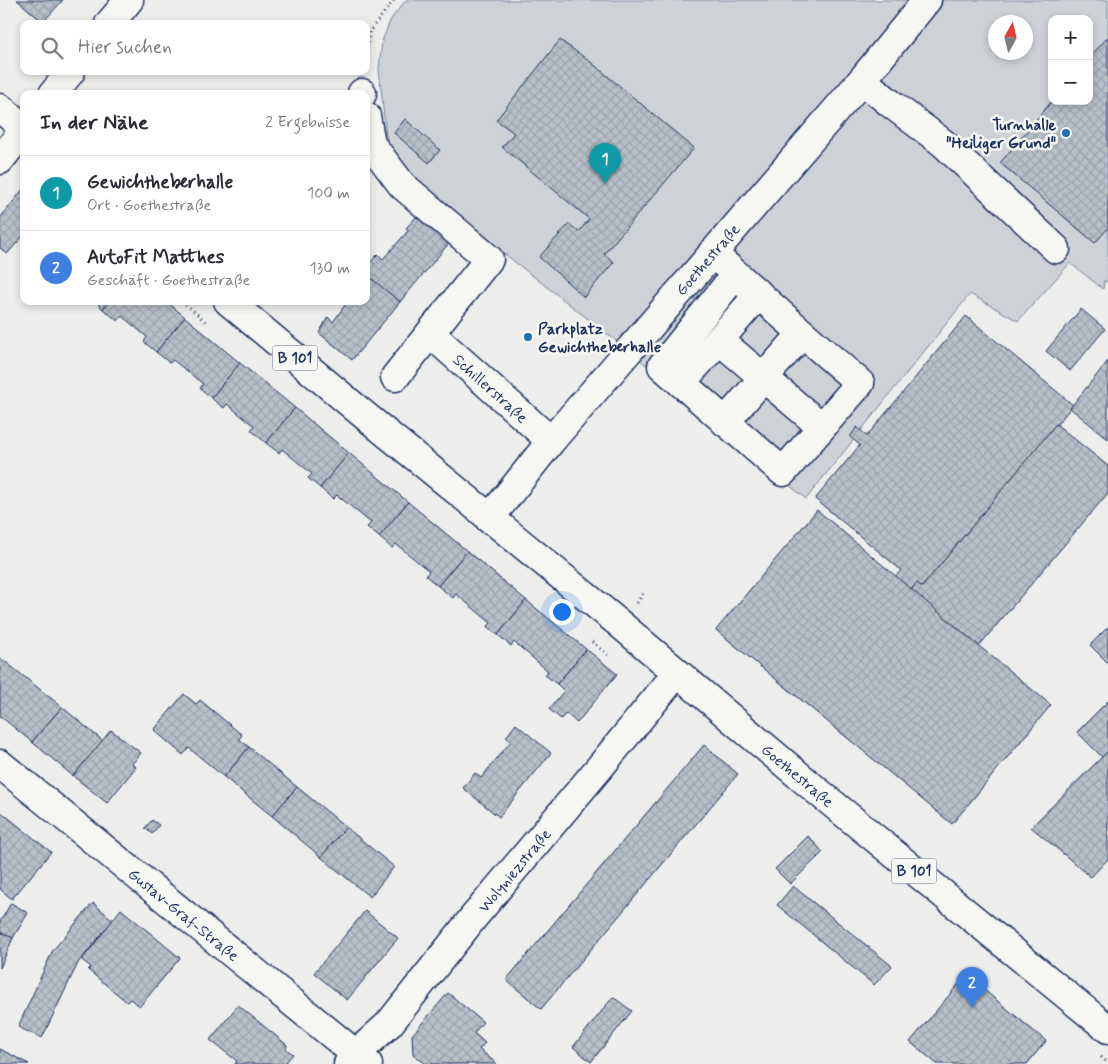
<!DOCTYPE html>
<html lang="de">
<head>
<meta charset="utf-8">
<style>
	:root { --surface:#fff; --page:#f2f2f3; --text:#2b2b33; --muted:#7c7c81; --line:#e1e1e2; --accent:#b45309 }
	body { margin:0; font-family:Mynerve,sans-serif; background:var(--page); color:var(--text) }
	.controls { position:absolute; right:15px; top:15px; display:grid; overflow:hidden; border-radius:10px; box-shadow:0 2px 8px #0003 }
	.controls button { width:45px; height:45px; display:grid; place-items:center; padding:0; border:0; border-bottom:1px solid var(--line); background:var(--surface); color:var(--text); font:25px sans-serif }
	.compass { position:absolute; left:988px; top:15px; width:45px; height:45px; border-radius:50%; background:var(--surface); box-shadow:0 2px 8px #0003; rotate:8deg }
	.you { position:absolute; left:561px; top:611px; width:18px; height:18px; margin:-12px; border:4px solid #fff; border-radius:50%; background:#1a73e8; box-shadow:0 0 0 8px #1a73e833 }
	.badge { display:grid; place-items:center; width:32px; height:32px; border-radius:50%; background:var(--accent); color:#fff; font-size:16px; font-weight:700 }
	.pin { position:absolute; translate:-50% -41px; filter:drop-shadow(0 1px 2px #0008) }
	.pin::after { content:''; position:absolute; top:26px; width:18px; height:15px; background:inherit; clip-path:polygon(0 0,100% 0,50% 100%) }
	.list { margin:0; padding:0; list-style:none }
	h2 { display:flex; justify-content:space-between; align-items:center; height:65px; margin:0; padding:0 20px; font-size:21px }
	h2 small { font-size:16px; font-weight:400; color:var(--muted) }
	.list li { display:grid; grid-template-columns:32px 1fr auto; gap:15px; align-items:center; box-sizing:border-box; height:75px; padding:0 20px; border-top:1px solid var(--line) }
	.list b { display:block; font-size:19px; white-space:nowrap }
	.list p { margin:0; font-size:16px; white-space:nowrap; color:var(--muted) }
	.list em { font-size:16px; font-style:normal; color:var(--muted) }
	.icon { flex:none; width:28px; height:28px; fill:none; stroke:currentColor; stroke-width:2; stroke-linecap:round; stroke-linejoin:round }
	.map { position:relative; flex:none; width:1108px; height:1064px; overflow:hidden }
	.search { position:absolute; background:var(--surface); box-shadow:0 2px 8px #0003; left:20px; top:20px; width:350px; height:55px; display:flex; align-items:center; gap:12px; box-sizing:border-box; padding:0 18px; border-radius:10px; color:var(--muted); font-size:19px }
	.panel { position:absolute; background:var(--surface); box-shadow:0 2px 8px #0003; left:20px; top:90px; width:350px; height:215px; border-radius:10px }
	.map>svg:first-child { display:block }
	.garden { fill:#ced2d7; stroke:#74809a; fill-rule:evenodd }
	.building { fill:url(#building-cross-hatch); stroke:#1b2f5e }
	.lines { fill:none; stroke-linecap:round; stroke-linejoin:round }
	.minor-casing { stroke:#1b2f5e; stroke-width:31 }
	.major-casing { stroke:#1b2f5e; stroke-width:31 }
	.path { stroke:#1b2f5e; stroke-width:3; stroke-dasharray:1 4; stroke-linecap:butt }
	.minor { stroke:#f6f6f2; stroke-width:28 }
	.major { stroke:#f6f6f2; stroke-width:28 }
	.poi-dot { fill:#1f6fb2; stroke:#f6f6f2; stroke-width:2 }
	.labels { text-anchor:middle; stroke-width:5; stroke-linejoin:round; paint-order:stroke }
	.shield { fill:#f6f6f2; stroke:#5d6b8a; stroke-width:1 }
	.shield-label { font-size:15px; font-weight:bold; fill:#1b2f5e }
	.poi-label { font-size:16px; font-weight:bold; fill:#1b2f5e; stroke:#f6f6f2; text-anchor:end }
	.street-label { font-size:16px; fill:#1b2f5e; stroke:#f6f6f2 }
</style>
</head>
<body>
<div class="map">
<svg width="1108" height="1064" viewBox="0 0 1108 1064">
	<defs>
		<pattern id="building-cross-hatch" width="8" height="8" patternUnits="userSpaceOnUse" patternTransform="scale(1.25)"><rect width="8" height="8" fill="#b9bfc8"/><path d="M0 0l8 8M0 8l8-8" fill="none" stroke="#9ea4ae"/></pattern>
	</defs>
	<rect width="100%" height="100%" fill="#edeeec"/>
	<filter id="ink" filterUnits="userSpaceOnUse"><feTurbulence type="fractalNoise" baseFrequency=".02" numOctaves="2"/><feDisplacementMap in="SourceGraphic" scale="10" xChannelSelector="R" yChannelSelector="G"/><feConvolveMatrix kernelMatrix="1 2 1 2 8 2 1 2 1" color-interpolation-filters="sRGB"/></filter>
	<g filter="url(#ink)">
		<path class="garden" d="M 406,0 L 1108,0 L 1108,283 L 1104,280 L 1103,289 L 1070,263 L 1018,321 L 970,294 L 806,499 L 638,358 L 410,180 L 397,166 L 386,136 L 379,69 L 382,41 L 391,19 ZM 1052,19 L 1089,19 L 1089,101 L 1052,101 ZM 996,22 L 1026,22 L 1026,52 L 996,52 Z"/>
		<g class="building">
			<path d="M 17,0 L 63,0 L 43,22 Z"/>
			<path d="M 1108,37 L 1108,228 L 1095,243 L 1000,163 L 1052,101 L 1089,101 L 1089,58 Z"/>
			<path d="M 560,40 L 592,63 L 694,148 L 604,254 L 614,262 L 584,297 L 539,257 L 569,224 L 579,232 L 589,219 L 502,147 L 514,133 L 496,120 Z"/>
			<path d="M 405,119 L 440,150 L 429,163 L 394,133 Z"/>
			<path d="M 24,188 L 24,236 L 23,236 L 7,254 L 0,248 L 0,218 Z"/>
			<path d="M 418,215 L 450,242 L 400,302 L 366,274 L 366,267 L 378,254 L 383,259 L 408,231 L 406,228 Z"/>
			<path d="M 366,274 L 400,302 L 352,360 L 319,333 L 328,317 L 333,322 L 348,301 L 366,301 Z"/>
			<path d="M 95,301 L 110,301 L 103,309 Z"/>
			<path d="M 110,301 L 166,301 L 185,317 L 156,352 L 144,342 L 147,337 L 122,316 L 118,321 L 103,309 Z"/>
			<path d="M 1081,309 L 1105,329 L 1070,371 L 1046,351 Z"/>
			<path d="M 966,316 L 1073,405 L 922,587 L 917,583 L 911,590 L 895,577 L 901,570 L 815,499 L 860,445 L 850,437 L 857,427 L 867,436 Z"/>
			<path d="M 185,317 L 240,363 L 211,398 L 200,388 L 203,384 L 173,360 L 170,363 L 156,352 Z"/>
			<path d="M 1108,361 L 1108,439 L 1070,408 Z"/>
			<path d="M 240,363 L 295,408 L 266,443 L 251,430 L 254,426 L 227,404 L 224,408 L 211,398 Z"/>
			<path d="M 295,408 L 349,453 L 320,488 L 308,478 L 312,474 L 282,449 L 279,453 L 266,443 Z"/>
			<path d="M 1056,424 L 1108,466 L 1108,493 L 979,646 L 911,590 L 917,583 L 922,587 Z"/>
			<path d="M 349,453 L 408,502 L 379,537 L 367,527 L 371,523 L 337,495 L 333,499 L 320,488 Z"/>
			<path d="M 408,502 L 467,551 L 438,586 L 426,576 L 429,571 L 396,544 L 392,548 L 379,537 Z"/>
			<path d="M 817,510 L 979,646 L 1051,705 L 952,824 L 716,630 Z"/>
			<path d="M 467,551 L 526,600 L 498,635 L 487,627 L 491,623 L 456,594 L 453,598 L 438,586 Z"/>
			<path d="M 526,600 L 586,649 L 557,684 L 545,675 L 548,671 L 514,642 L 511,646 L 498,635 Z"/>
			<path d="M 1108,627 L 1108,663 L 1090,645 Z"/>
			<path d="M 586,649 L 617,674 L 577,723 L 566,713 L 561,719 L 549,709 L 564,691 L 557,684 Z"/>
			<path d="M 2,659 L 62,707 L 32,742 L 0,716 L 0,661 Z"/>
			<path d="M 184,694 L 196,704 L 200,700 L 242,735 L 239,739 L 249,747 L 224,777 L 189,748 L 183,755 L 154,730 Z"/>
			<path d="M 1108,701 L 1108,751 L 1102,757 L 1077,732 Z"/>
			<path d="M 62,707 L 103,741 L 73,776 L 32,742 Z"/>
			<path d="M 516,724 L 551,753 L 499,817 L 463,788 L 475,773 L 481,778 L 511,741 L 506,737 Z"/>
			<path d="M 111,730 L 141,753 L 132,764 L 136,767 L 107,803 L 73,776 Z"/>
			<path d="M 704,745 L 738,774 L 541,1009 L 506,980 Z"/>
			<path d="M 249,747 L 297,787 L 272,816 L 224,777 Z"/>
			<path d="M 1108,751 L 1108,859 L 1091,877 L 1031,827 Z"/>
			<path d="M 297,787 L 346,827 L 321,857 L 272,816 Z"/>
			<path d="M 0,811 L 51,852 L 12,899 L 0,889 Z"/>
			<path d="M 152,820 L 159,825 L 152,834 L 145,828 Z"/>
			<path d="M 346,827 L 394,867 L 370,897 L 321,857 Z"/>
			<path d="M 808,836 L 823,852 L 790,884 L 775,869 Z"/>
			<path d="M 793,886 L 892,966 L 874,985 L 777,905 Z"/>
			<path d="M 11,903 L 28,913 L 13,938 L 0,932 L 0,922 Z"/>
			<path d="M 93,903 L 113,920 L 78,963 L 42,1038 L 18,1027 L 53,950 Z"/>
			<path d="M 121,909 L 180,958 L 140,1006 L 130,999 L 127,1002 L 88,970 L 91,967 L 82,960 Z"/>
			<path d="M 365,911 L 398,938 L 347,1000 L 314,973 Z"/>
			<path d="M 0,932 L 13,938 L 0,968 Z"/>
			<path d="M 966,975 L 1046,1041 L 1027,1064 L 937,1064 L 910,1042 Z"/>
			<path d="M 448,993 L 483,1022 L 474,1033 L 485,1043 L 479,1049 L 497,1064 L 426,1064 L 413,1054 L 412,1035 Z"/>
			<path d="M 613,997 L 632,1011 L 591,1062 L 573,1047 Z"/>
			<path d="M 238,1005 L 287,1045 L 286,1049 L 293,1054 L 286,1062 L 287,1064 L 235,1064 L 237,1061 L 210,1040 Z"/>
			<path d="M 0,1049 L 29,1064 L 0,1064 Z"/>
		</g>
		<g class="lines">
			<g class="minor-casing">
				<g id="minor">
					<path d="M 109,24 L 129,0"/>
					<path d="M 862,80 L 890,103 L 943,143 L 1056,249"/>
					<path d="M 362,93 L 362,94"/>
					<path d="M 53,94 L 71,71"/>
					<path d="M 366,116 L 371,144 L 402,185 L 489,259 L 395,377"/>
					<path d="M 0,160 L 24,130"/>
					<path d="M 712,253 C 761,296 810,341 860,383 L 783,472 L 662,366 L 736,274"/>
					<path d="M 759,294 L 719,340 L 822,427"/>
					<path d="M 431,334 L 551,441"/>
					<path d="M 681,383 L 719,340"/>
					<path d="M 725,422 L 802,334"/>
					<path d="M 489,519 L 551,441 L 862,80 L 927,0"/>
					<path d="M 0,764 L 368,1064"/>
					<path d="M 348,1064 L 356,1054 L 389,1024 L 473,918 L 600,767 L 677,673"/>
				</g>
			</g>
			<g class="major-casing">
				<g id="major">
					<path d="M 0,108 L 24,128"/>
					<path d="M 228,301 L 363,414 L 621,625 L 816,790 L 1108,1029"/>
				</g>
			</g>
			<g class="path">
				<path d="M 366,58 L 369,32 L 394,0"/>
				<path d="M 182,301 L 206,322"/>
				<path d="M 637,603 L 643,593"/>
				<path d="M 592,642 L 608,655"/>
				<path d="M 1101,1057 L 1108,1063"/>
			</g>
			<use href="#minor" class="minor"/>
			<use href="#major" class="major"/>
		</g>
	</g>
	<g class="poi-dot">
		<circle cx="1066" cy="133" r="5"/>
		<circle cx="528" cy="337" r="5"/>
	</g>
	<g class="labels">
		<g class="shield">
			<rect x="272.5" y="345.5" width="45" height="25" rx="4"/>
			<rect x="891.5" y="858.5" width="45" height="25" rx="4"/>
		</g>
		<g class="shield-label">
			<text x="295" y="363">B 101</text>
			<text x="914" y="876">B 101</text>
		</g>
		<g class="poi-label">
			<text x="1056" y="130">Turnhalle<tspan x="1056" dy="18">"Heiliger Grund"</tspan></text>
			<text x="538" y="334" text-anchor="start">Parkplatz<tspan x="538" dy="18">Gewichtheberhalle</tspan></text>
		</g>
		<g class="street-label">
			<text transform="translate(707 259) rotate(-49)" y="6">Goethestraße</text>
			<text transform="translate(491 388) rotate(42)" y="6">Schillerstraße</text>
			<text transform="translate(798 775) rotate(40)" y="6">Goethestraße</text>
			<text transform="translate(514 870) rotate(-50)" y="6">Wolyniezstraße</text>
			<text transform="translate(184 914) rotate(39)" y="6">Gustav-Graf-Straße</text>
		</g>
	</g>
</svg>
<div class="controls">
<button>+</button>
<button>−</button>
</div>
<svg class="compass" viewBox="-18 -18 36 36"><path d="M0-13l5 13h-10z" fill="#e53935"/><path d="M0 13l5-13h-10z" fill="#7c7c81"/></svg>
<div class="you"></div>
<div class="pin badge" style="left:605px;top:184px;background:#0f9aa8">1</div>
<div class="pin badge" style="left:972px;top:1008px;background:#3f7fe0">2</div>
<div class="search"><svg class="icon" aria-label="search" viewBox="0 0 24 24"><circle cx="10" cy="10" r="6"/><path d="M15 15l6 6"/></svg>Hier suchen</div>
<section class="panel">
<h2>In der Nähe<small>2 Ergebnisse</small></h2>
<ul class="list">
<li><span class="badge" style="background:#0f9aa8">1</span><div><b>Gewichtheberhalle</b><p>Ort · Goethestraße</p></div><em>100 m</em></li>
<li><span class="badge" style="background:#3f7fe0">2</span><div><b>AutoFit Matthes</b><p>Geschäft · Goethestraße</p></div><em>130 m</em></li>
</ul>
</section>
</div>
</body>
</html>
